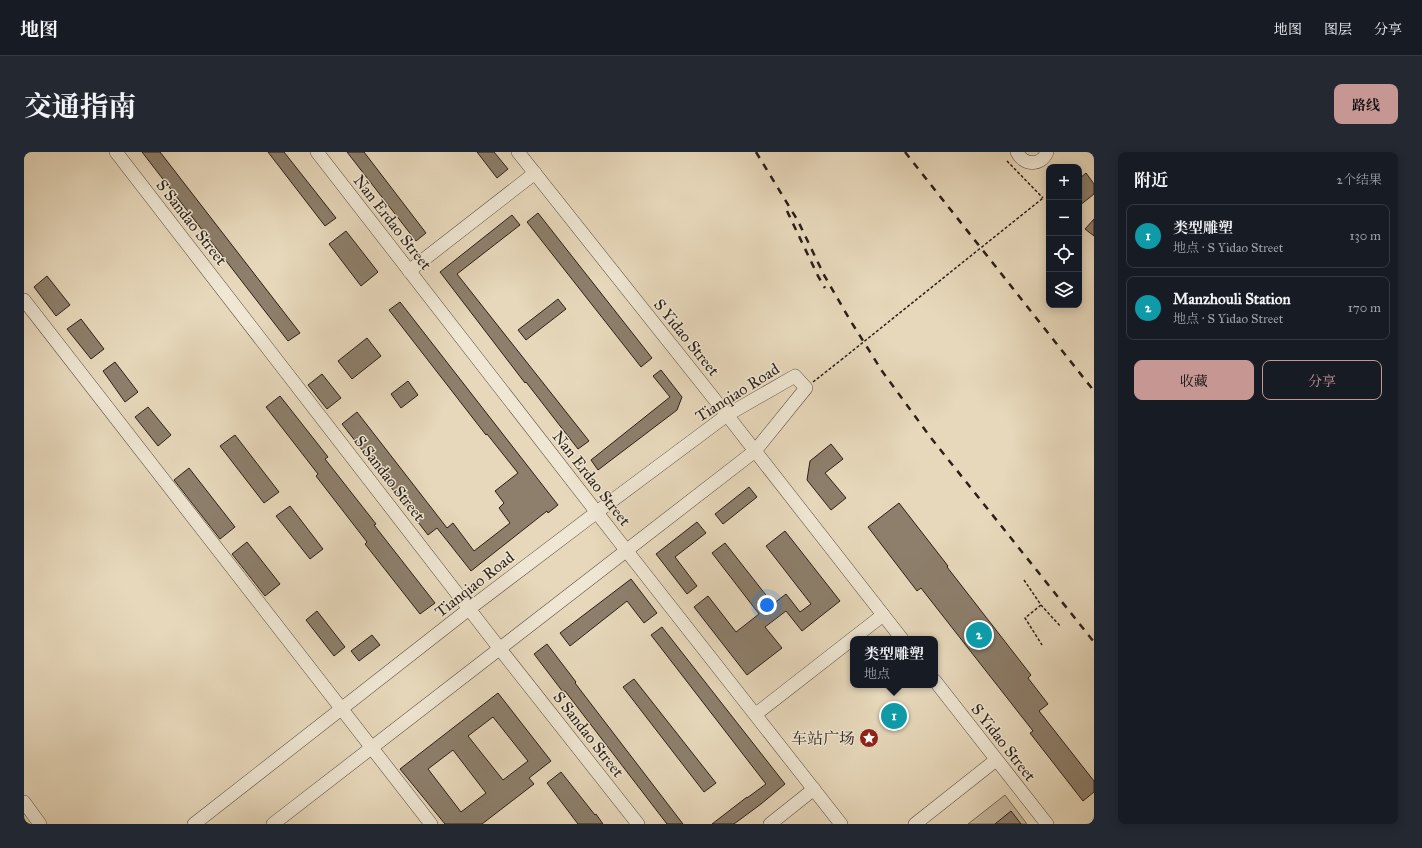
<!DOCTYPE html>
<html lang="zh">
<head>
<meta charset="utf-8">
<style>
	:root { --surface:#171b24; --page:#242831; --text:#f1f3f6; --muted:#9ea1a6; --line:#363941; --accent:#c59692 }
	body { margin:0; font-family:"IM FELL Great Primer","Noto Serif SC",serif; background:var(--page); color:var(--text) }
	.controls { position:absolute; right:12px; top:12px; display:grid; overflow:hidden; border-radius:8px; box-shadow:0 2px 10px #0003 }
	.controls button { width:36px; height:36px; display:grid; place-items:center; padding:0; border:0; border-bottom:1px solid var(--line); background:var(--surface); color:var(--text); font:20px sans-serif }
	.you { position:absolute; left:743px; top:453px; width:14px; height:14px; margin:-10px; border:3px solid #fff; border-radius:50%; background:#1a73e8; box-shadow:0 0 0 6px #1a73e833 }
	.badge { display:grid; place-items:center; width:26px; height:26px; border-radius:50%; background:var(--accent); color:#fff; font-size:13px; font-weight:700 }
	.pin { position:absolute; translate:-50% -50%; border:2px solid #fff; box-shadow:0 1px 4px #0006 }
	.popup { position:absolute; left:826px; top:484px; width:88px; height:52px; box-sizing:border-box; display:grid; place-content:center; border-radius:8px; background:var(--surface); filter:drop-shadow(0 1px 3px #0005); font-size:13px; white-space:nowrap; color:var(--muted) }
	.popup b { font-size:15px; color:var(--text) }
	.popup::after { content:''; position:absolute; left:50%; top:100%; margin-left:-8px; border:8px solid transparent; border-top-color:var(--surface) }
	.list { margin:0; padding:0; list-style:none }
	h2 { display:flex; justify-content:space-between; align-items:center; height:52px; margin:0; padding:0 16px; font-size:17px }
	h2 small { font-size:13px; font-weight:400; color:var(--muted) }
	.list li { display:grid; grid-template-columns:26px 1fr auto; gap:12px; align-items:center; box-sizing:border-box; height:64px; margin:0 8px 8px; padding:0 8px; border:1px solid var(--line); border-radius:8px }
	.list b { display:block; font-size:15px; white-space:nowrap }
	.list p { margin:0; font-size:13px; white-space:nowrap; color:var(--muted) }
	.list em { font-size:13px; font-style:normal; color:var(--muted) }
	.actions { display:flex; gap:8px; padding:12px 16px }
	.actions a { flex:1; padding:9px 0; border:1px solid var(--accent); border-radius:8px; text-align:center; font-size:14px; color:var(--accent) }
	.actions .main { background:var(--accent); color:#111 }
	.icon { flex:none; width:22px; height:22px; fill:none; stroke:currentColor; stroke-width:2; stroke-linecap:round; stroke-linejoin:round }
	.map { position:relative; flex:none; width:1070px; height:672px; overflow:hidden; border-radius:8px }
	header { display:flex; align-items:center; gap:24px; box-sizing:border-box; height:56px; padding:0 20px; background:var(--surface); border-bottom:1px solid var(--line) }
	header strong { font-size:19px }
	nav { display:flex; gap:22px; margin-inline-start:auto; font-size:14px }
	.intro { display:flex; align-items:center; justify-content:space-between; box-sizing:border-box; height:96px; padding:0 24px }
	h1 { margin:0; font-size:28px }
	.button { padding:10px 18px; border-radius:8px; background:var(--accent); color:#111; font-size:14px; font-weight:700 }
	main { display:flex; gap:24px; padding:0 24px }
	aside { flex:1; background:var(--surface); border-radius:8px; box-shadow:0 2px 10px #0003 }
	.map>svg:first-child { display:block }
	.green { fill:#c7b99f; stroke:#796c5b }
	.building { fill:#8d7f6c; stroke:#2b1f17; fill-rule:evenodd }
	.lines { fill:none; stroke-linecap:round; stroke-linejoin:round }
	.minor-casing { stroke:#5a4d40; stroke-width:14 }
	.path { stroke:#2b1f17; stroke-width:1.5; stroke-dasharray:3 2; stroke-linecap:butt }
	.minor { stroke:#efe6d3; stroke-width:13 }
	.rail { stroke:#2b1f17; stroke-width:2.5; stroke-dasharray:7 7; stroke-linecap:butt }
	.path-bridge { stroke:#2b1f17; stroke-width:1.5; stroke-dasharray:3 2; stroke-linecap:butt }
	.labels { text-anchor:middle; stroke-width:3; stroke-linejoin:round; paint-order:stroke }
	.street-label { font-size:16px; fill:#2b1f17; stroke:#efe6d3 }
	.poi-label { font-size:16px; fill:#2b1f17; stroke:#efe6d3; text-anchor:end }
</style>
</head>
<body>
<header>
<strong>地图</strong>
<nav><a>地图</a><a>图层</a><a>分享</a></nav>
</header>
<div class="intro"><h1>交通指南</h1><a class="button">路线</a></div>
<main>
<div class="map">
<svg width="1070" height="672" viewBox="0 0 1070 672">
	<rect width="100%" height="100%" fill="#e7d8bb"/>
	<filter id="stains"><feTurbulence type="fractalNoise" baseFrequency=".005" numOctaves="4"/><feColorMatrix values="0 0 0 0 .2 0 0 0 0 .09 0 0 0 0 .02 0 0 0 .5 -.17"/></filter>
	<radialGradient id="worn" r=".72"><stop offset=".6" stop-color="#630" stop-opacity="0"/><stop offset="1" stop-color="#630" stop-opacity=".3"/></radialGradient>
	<path class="green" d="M 981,643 L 1003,672 L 944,672 Z"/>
	<g class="building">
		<path d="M 118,0 L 136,0 L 276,181 L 264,189 Z"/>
		<path d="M 244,0 L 260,0 L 312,66 L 301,74 Z"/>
		<path d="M 323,0 L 340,0 L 402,81 L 392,89 Z"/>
		<path d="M 453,0 L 470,0 L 484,17 L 473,26 Z"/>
		<path d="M 1062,21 L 1070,32 L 1070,42 L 1055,54 L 1055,27 Z"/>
		<path d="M 514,61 L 628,206 L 617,215 L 503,70 Z"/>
		<path d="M 488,63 L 496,73 L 433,122 L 565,289 L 554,297 L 502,230 L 501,231 L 416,120 Z"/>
		<path d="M 1070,67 L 1070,84 L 1061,77 Z"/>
		<path d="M 322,79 L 354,120 L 337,134 L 305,92 Z"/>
		<path d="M 23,124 L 46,153 L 32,164 L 10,135 Z"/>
		<path d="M 534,147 L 542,157 L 502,188 L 494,178 Z"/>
		<path d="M 376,150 L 534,353 L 524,361 L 523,359 L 447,419 L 413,376 L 404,383 L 318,272 L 333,260 L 423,376 L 429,371 L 450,399 L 486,371 L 475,356 L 480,351 L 471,339 L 494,321 L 463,282 L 462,283 L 365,158 Z"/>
		<path d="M 57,167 L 80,197 L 67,207 L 43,177 Z"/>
		<path d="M 343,186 L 357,204 L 328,227 L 314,209 Z"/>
		<path d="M 91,210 L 114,240 L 101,250 L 79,219 Z"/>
		<path d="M 637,218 L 658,245 L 653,258 L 574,318 L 567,308 L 646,245 L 629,224 Z"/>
		<path d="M 298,222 L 317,246 L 303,257 L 284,233 Z"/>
		<path d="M 384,229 L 394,243 L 377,256 L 367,242 Z"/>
		<path d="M 256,244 L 304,305 L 301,307 L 352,372 L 350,373 L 411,451 L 396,462 L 341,392 L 343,390 L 292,324 L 294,322 L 242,255 Z"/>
		<path d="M 124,255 L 147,283 L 134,294 L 111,265 Z"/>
		<path d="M 211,283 L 255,340 L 240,351 L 196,294 Z"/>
		<path d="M 807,292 L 819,307 L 801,321 L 822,346 L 807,358 L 783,328 L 786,309 Z"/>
		<path d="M 165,316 L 211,375 L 196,387 L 150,328 Z"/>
		<path d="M 725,335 L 733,345 L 699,372 L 691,362 Z"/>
		<path d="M 875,351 L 924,414 L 923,415 L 1007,523 L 1004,526 L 1024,552 L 1015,559 L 1070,629 L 1070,640 L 1059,649 L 1006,581 L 1009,579 L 897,436 L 893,439 L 844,375 Z"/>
		<path d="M 266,354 L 299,397 L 286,407 L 252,364 Z"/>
		<path d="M 673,370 L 682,381 L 651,405 L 673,434 L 663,442 L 632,402 Z"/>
		<path d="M 761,379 L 816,449 L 778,479 L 762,459 L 741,475 L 758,496 L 723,523 L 670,455 L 684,444 L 712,480 L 735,462 L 688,401 L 701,391 L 749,452 L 762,442 L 776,460 L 787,452 L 742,394 Z"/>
		<path d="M 223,390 L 256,432 L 241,444 L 208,402 Z"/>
		<path d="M 607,427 L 633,461 L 620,471 L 603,449 L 546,494 L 536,481 Z"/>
		<path d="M 293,459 L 321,495 L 310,504 L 282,468 Z"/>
		<path d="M 638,475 L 761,632 L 737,652 L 710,672 L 688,672 L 723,645 L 723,646 L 742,632 L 627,483 Z"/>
		<path d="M 348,483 L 356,493 L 335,509 L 327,499 Z"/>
		<path d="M 523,492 L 552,530 L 551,531 L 659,672 L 643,672 L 541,539 L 539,540 L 510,502 Z"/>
		<path d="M 610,527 L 692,631 L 680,640 L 599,535 Z"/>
		<path d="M 474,541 L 527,609 L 505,626 L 510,632 L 458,672 L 421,672 L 376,617 ZM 469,565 L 504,609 L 479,628 L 444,584 ZM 429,598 L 462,641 L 437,660 L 404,617 Z"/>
		<path d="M 537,620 L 571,663 L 572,662 L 579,672 L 554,672 L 523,631 Z"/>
		<path d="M 987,659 L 997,672 L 971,672 Z"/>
	</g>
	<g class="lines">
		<g class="minor-casing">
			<g id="minor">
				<path d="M 92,0 L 476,497 L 614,672"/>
				<path d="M 293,0 L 602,398 L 817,672"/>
				<path d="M 494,0 L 703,263 L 878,487"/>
				<path d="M 993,0 C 999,13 1017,15 1023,0"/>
				<path d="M 385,119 L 511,21"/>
				<path d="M 0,148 L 407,672"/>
				<path d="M 911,529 L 1023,672"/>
				<path d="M 732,562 L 859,463"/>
				<path d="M 0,650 L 16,672"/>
				<path d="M 170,672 L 445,457 L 573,360 L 703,263 L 771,224 L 782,236 L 731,299 L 249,672"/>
				<path d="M 746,672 L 790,637"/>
				<path d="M 891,672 L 972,608"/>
			</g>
		</g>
		<g class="path">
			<path d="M 983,9 L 1019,46"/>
			<path d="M 789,230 L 817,208"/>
			<path d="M 1000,428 L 1017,453 L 1037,475"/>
			<path d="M 1017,453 L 1001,466 L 1018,493"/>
		</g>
		<use href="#minor" class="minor"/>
		<g class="rail">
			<path d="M 732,0 L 774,69 L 800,123 L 826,168 L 858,219 L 907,286 L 1070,490"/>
			<path d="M 881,0 L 1070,239"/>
			<path d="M 763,59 L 794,124 L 801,136"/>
		</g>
		<path class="path-bridge" d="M 817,208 L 1019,46"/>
	</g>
	<defs>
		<g id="sight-disc" transform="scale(1)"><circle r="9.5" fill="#8f2418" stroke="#efe6d3"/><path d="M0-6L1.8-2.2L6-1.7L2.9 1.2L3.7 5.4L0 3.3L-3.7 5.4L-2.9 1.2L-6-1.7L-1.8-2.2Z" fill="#fff"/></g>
	</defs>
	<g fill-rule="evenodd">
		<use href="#sight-disc" x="845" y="586"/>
	</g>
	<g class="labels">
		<g class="street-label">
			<text transform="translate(168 70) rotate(52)" y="6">S Sandao Street</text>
			<text transform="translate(369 70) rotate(52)" y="6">Nan Erdao Street</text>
			<text transform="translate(663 185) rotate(51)" y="6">S Yidao Street</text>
			<text transform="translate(713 240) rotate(-32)" y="6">Tianqiao Road</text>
			<text transform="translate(366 326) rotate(52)" y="6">S Sandao Street</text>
			<text transform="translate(568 326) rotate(52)" y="6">Nan Erdao Street</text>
			<text transform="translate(450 432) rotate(-38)" y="6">Tianqiao Road</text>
			<text transform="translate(565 582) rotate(52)" y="6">S Sandao Street</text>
			<text transform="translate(980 590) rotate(52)" y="6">S Yidao Street</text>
		</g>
		<g class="poi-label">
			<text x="831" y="592">车站广场</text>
		</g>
	</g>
	<rect width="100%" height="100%" filter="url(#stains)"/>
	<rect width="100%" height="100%" fill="url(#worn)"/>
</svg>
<div class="controls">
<button>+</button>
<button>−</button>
<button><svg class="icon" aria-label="locate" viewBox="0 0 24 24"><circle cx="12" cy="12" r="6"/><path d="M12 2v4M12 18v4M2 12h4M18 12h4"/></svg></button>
<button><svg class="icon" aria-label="layers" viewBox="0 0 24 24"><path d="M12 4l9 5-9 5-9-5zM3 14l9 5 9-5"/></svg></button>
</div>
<div class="you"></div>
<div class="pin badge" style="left:870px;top:564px;background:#0f9aa8">1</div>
<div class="popup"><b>类型雕塑</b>地点</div>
<div class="pin badge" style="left:955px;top:483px;background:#0f9aa8">2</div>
</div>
<aside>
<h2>附近<small>2个结果</small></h2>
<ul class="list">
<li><span class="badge" style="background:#0f9aa8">1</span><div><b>类型雕塑</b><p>地点 · S Yidao Street</p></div><em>130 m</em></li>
<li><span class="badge" style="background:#0f9aa8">2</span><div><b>Manzhouli Station</b><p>地点 · S Yidao Street</p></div><em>170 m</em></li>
</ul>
<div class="actions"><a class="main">收藏</a><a>分享</a></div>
</aside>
</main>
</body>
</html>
